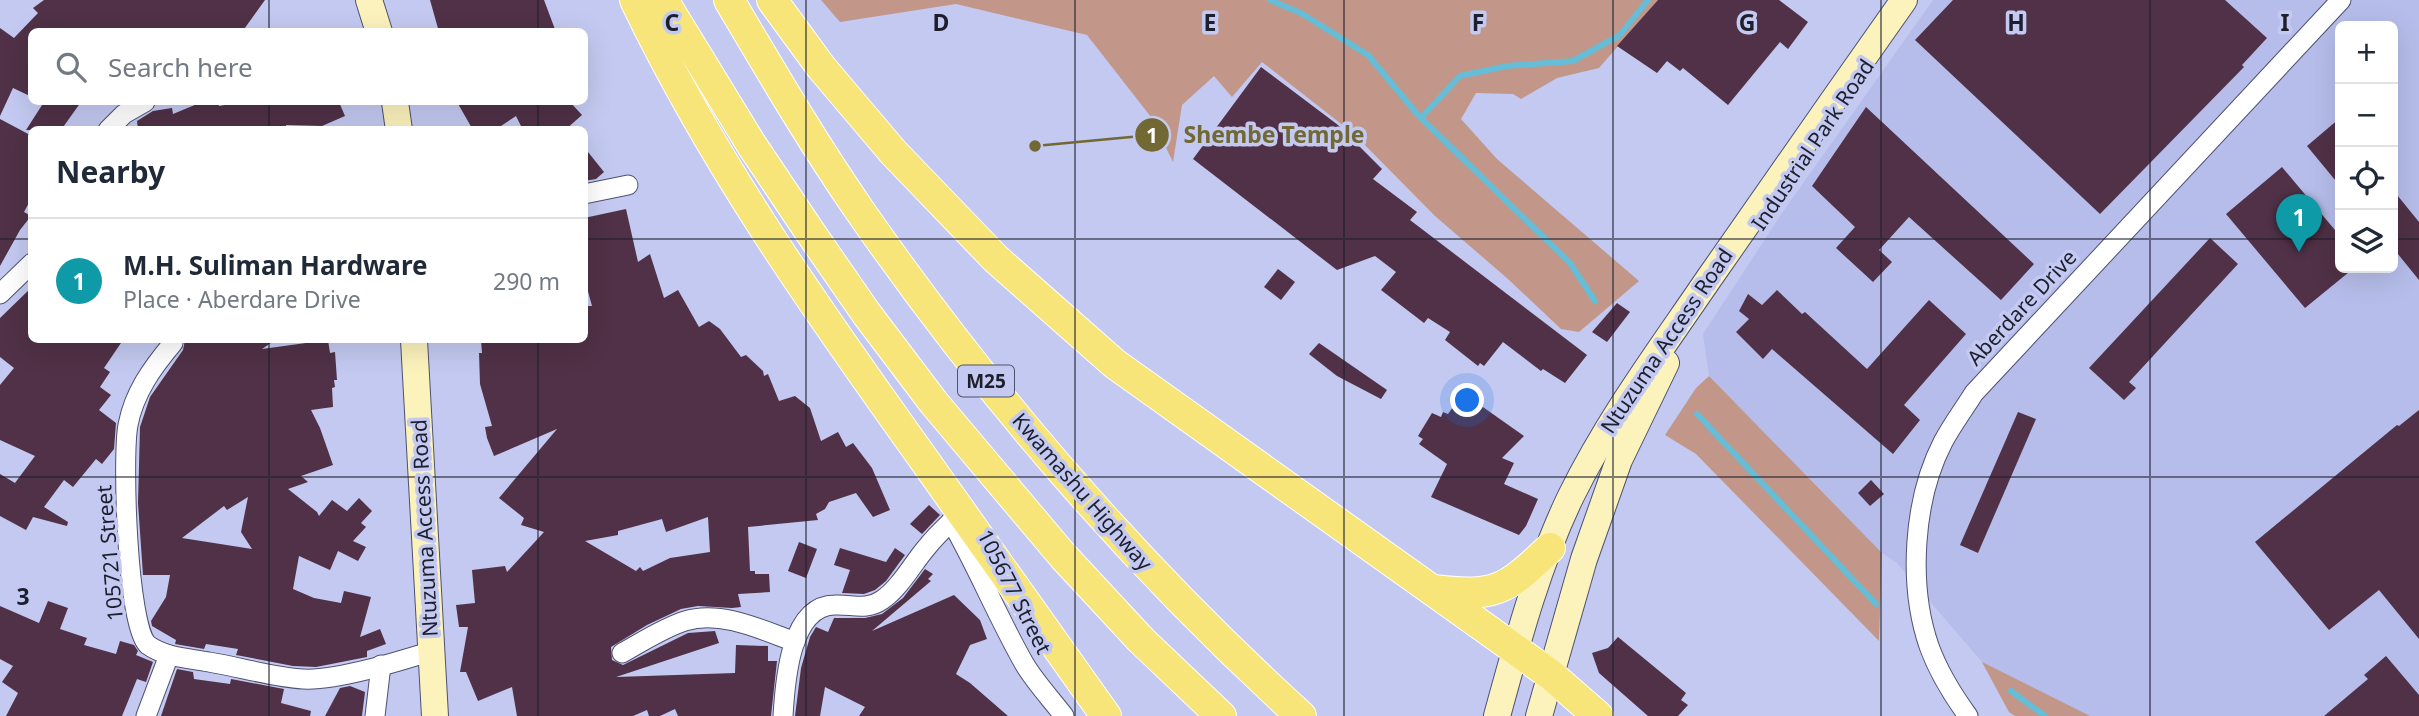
<!DOCTYPE html>
<html lang="en">
<head>
<meta charset="utf-8">
<style>
	:root { --surface:#fff; --page:#f2f2f3; --text:#1f2937; --muted:#747a83; --line:#e0e1e3; --accent:#726834 }
	body { margin:0; font-family:"Noto Sans",sans-serif; background:var(--page); color:var(--text) }
	.controls { position:absolute; right:21px; top:21px; display:grid; overflow:hidden; border-radius:10px; box-shadow:0 7px 28px #0002 }
	.controls button { width:63px; height:63px; display:grid; place-items:center; padding:0; border:0; border-bottom:2px solid var(--line); background:var(--surface); color:var(--text); font:35px sans-serif }
	.you { position:absolute; left:1468px; top:401px; width:24px; height:24px; margin:-18px; border:5px solid #fff; border-radius:50%; background:#1a73e8; box-shadow:0 0 0 10px #1a73e833 }
	.badge { display:grid; place-items:center; width:46px; height:46px; border-radius:50%; background:var(--accent); color:#fff; font-size:23px; font-weight:700 }
	.pin { position:absolute; translate:-50% -58px; filter:drop-shadow(0 2px 4px #0008) }
	.pin::after { content:''; position:absolute; top:37px; width:24px; height:21px; background:inherit; clip-path:polygon(0 0,100% 0,50% 100%) }
	.list { margin:0; padding:0; list-style:none }
	h2 { display:flex; justify-content:space-between; align-items:center; height:91px; margin:0; padding:0 28px; font-size:30px }
	h2 small { font-size:23px; font-weight:400; color:var(--muted) }
	.list li { display:grid; grid-template-columns:46px 1fr auto; gap:21px; align-items:center; box-sizing:border-box; height:126px; padding:0 28px; border-top:2px solid var(--line) }
	.list b { display:block; font-size:26px; white-space:nowrap }
	.list p { margin:0; font-size:23px; white-space:nowrap; color:var(--muted) }
	.list em { font-size:23px; font-style:normal; color:var(--muted) }
	.icon { flex:none; width:38px; height:38px; fill:none; stroke:currentColor; stroke-width:2; stroke-linecap:round; stroke-linejoin:round }
	.map { position:relative; flex:none; width:2419px; height:716px; overflow:hidden }
	.search { position:absolute; background:var(--surface); box-shadow:0 7px 28px #0002; left:28px; top:28px; width:560px; height:77px; display:flex; align-items:center; gap:18px; box-sizing:border-box; padding:0 24px; border-radius:10px; color:var(--muted); font-size:26px }
	.panel { position:absolute; background:var(--surface); box-shadow:0 7px 28px #0002; left:28px; top:126px; width:560px; height:217px; border-radius:10px }
	.map>svg:first-child { display:block }
	.built { fill:#b6bdea; fill-rule:evenodd }
	.green { fill:#c29789 }
	.lines { fill:none; stroke-linecap:round; stroke-linejoin:round }
	.stream { stroke:#67bdd5; stroke-width:6 }
	.building { fill:#503147; fill-rule:evenodd }
	.street-casing { stroke:#4d5173; stroke-width:21 }
	.secondary-casing { stroke:#4d5173; stroke-width:28 }
	.primary-casing { stroke:#fff; stroke-width:32 }
	.street { stroke:#fff; stroke-width:19 }
	.secondary { stroke:#fbf2bc; stroke-width:26 }
	.primary { stroke:#f7e579; stroke-width:30 }
	.grid { fill:none; stroke:#1d1f2d; stroke-width:2; stroke-opacity:0.55 }
	.labels { text-anchor:middle; stroke-width:7; stroke-linejoin:round; paint-order:stroke }
	.shield { fill:#c3c9f0; stroke:#4f5268; stroke-width:2 }
	.shield-label { font-size:19px; font-weight:bold; fill:#1d1f2d }
	.street-label { font-size:21px; fill:#1d1f2d; stroke:#c3c9f0 }
	.grid-label { font-size:23px; text-anchor:middle; font-weight:bold; fill:#1d1f2d; stroke:#c3c9f0; stroke-width:7; stroke-linejoin:round; paint-order:stroke }
	.leader { fill:none; stroke:#726834; stroke-width:2.5 }
	.callout-dot { fill:#726834; stroke:#c3c9f0; stroke-width:2.5 }
	.mark-label { font-size:21px; text-anchor:middle; font-weight:bold; fill:#fff }
	.callout-label { font-size:23px; text-anchor:middle; font-weight:bold; fill:#726834; stroke:#c3c9f0; stroke-width:7; stroke-linejoin:round; paint-order:stroke }
</style>
</head>
<body>
<div class="map">
<svg width="2419" height="716" viewBox="0 0 2419 716">
	<rect width="100%" height="100%" fill="#c3c9f0"/>
	<path class="built" d="M 1933,0 L 2419,0 L 2419,716 L 2015,716 L 2009,712 L 1982,662 L 1897,563 L 1882,553 L 1709,376 L 1703,334 L 1782,213 ZM 2340,26 L 2393,26 L 2393,268 L 2340,268 Z"/>
	<g class="green">
		<path d="M 821,0 L 1658,0 L 1599,68 L 1557,78 L 1521,99 L 1513,94 L 1476,93 L 1461,119 L 1497,159 L 1639,281 L 1579,332 L 1561,329 L 1508,279 L 1435,216 L 1354,134 L 1262,62 L 1232,97 L 1214,76 L 1182,105 L 1173,162 L 1151,117 L 1087,35 L 956,4 L 840,22 Z"/>
		<path d="M 1709,376 L 1882,553 L 1879,641 L 1696,454 L 1665,435 L 1696,388 Z"/>
		<path d="M 1982,662 L 2090,716 L 2015,716 L 2009,712 Z"/>
	</g>
	<g class="lines">
		<g class="stream">
			<path d="M 1270,0 L 1301,13 L 1368,55 L 1418,115 L 1570,263 L 1595,301"/>
			<path d="M 1421,118 L 1460,76 L 1507,66 L 1573,61 L 1620,35 L 1648,0"/>
			<path d="M 1697,414 L 1876,604"/>
			<path d="M 2011,691 L 2045,716"/>
		</g>
	</g>
	<g class="building">
		<path d="M 44,0 L 265,0 L 242,32 L 32,32 L 32,97 L 13,88 L 0,116 L 0,28 L 14,38 L 38,13 L 33,8 Z"/>
		<path d="M 430,0 L 544,0 L 556,32 L 439,32 Z"/>
		<path d="M 1658,0 L 1779,0 L 1808,22 L 1788,49 L 1780,42 L 1728,105 L 1683,68 L 1680,71 L 1667,61 L 1657,73 L 1617,46 Z"/>
		<path d="M 1953,0 L 2225,0 L 2267,38 L 2242,65 L 2244,67 L 2100,214 L 1915,40 Z"/>
		<path d="M 1261,67 L 1338,125 L 1382,169 L 1373,179 L 1417,212 L 1410,220 L 1587,355 L 1565,383 L 1543,369 L 1541,371 L 1503,342 L 1484,366 L 1480,363 L 1478,366 L 1445,340 L 1450,332 L 1428,318 L 1424,323 L 1381,290 L 1396,272 L 1375,256 L 1337,270 L 1193,159 Z"/>
		<path d="M 44,102 L 81,102 L 61,130 L 26,130 Z"/>
		<path d="M 202,102 L 218,102 L 219,106 L 241,102 L 339,102 L 345,116 L 322,126 L 286,125 L 286,130 L 138,130 L 137,121 L 153,111 L 172,108 L 173,114 Z"/>
		<path d="M 457,102 L 570,102 L 582,115 L 565,130 L 557,130 L 553,126 L 546,130 L 523,130 L 516,116 L 495,130 L 473,130 Z"/>
		<path d="M 1866,107 L 2034,264 L 2001,300 L 1909,217 L 1879,250 L 1892,262 L 1873,282 L 1836,248 L 1855,227 L 1812,186 Z"/>
		<path d="M 2340,118 L 2340,186 L 2307,146 Z"/>
		<path d="M 0,119 L 32,136 L 32,197 L 24,212 L 31,216 L 20,230 L 0,266 Z"/>
		<path d="M 584,147 L 604,172 L 596,179 L 584,181 Z"/>
		<path d="M 2282,167 L 2340,236 L 2340,268 L 2354,268 L 2305,308 L 2226,214 Z"/>
		<path d="M 2393,190 L 2419,222 L 2419,280 L 2393,248 Z"/>
		<path d="M 626,209 L 638,262 L 650,254 L 664,298 L 678,290 L 699,327 L 709,321 L 720,329 L 741,357 L 746,355 L 763,371 L 764,376 L 768,374 L 779,401 L 795,396 L 810,408 L 821,441 L 838,432 L 846,447 L 853,443 L 872,468 L 890,510 L 873,517 L 856,493 L 829,502 L 825,509 L 816,514 L 818,520 L 748,527 L 750,571 L 755,571 L 755,574 L 769,574 L 770,592 L 738,594 L 741,607 L 732,608 L 698,606 L 681,609 L 647,625 L 611,647 L 612,660 L 623,665 L 688,633 L 715,631 L 719,643 L 616,677 L 735,673 L 736,645 L 768,646 L 768,661 L 777,661 L 771,716 L 678,716 L 675,709 L 660,716 L 649,716 L 647,710 L 633,716 L 517,716 L 512,687 L 478,701 L 466,672 L 460,672 L 468,627 L 459,627 L 456,605 L 475,603 L 472,570 L 505,566 L 507,572 L 544,532 L 521,525 L 524,518 L 499,498 L 557,429 L 494,456 L 487,438 L 485,427 L 492,426 L 480,384 L 479,353 L 482,353 L 481,340 L 584,340 L 584,306 L 592,306 L 584,277 L 584,218 ZM 708,517 L 710,552 L 670,558 L 643,571 L 640,567 L 636,571 L 585,541 L 618,535 L 618,531 L 662,519 L 666,532 Z"/>
		<path d="M 2210,238 L 2238,264 L 2129,382 L 2136,388 L 2124,400 L 2089,368 Z"/>
		<path d="M 1278,269 L 1295,282 L 1281,300 L 1264,287 Z"/>
		<path d="M 32,287 L 32,340 L 123,340 L 104,368 L 110,372 L 100,387 L 111,395 L 99,410 L 116,423 L 114,449 L 102,464 L 96,459 L 73,487 L 64,480 L 44,507 L 68,522 L 67,526 L 33,517 L 26,530 L 0,516 L 0,474 L 15,483 L 35,456 L 0,440 L 0,385 L 14,368 L 0,357 L 0,318 Z"/>
		<path d="M 1777,290 L 1802,314 L 1805,312 L 1867,369 L 1929,300 L 1966,334 L 1904,405 L 1920,420 L 1893,454 L 1772,349 L 1763,359 L 1736,332 L 1749,319 L 1739,311 L 1748,294 L 1762,305 Z"/>
		<path d="M 1617,303 L 1630,312 L 1607,342 L 1592,332 Z"/>
		<path d="M 185,340 L 275,340 L 262,349 L 328,340 L 330,353 L 335,352 L 337,380 L 334,380 L 335,387 L 332,388 L 333,407 L 311,410 L 320,428 L 333,465 L 301,476 L 308,482 L 288,489 L 317,512 L 319,516 L 332,500 L 347,511 L 359,498 L 372,511 L 361,523 L 366,527 L 353,541 L 366,547 L 358,561 L 338,551 L 330,570 L 299,556 L 293,589 L 314,598 L 341,603 L 344,591 L 371,597 L 360,637 L 380,629 L 386,644 L 367,651 L 367,657 L 316,667 L 293,666 L 236,655 L 238,649 L 206,644 L 204,649 L 175,644 L 176,640 L 152,626 L 151,621 L 166,597 L 170,575 L 143,575 L 138,503 L 140,427 L 150,397 L 183,350 ZM 248,497 L 241,532 L 252,549 L 182,538 L 224,506 L 227,510 Z"/>
		<path d="M 1319,343 L 1387,390 L 1381,399 L 1337,376 L 1309,354 Z"/>
		<path d="M 1463,393 L 1524,436 L 1502,458 L 1514,463 L 1504,484 L 1538,499 L 1526,526 L 1519,535 L 1431,497 L 1447,464 L 1419,444 L 1423,439 L 1418,436 L 1432,413 L 1441,417 L 1443,412 L 1448,414 Z"/>
		<path d="M 2419,410 L 2419,639 L 2379,590 L 2329,630 L 2255,542 L 2397,425 L 2399,426 Z"/>
		<path d="M 2018,412 L 2036,419 L 1978,553 L 1960,545 Z"/>
		<path d="M 1871,480 L 1884,494 L 1870,506 L 1858,493 Z"/>
		<path d="M 929,505 L 940,515 L 922,534 L 910,524 Z"/>
		<path d="M 799,542 L 817,549 L 806,578 L 788,571 Z"/>
		<path d="M 840,548 L 886,562 L 895,548 L 905,555 L 886,581 L 875,590 L 864,594 L 842,593 L 850,570 L 834,565 Z"/>
		<path d="M 925,569 L 933,574 L 928,579 L 931,581 L 872,631 L 954,595 L 980,620 L 987,639 L 970,645 L 956,674 L 970,683 L 1008,716 L 859,716 L 865,707 L 825,687 L 820,716 L 795,716 L 801,668 L 810,637 L 816,627 L 828,632 L 834,618 L 865,618 L 882,614 L 903,598 Z"/>
		<path d="M 48,601 L 68,608 L 60,629 L 87,638 L 84,645 L 116,654 L 120,641 L 134,645 L 138,651 L 136,655 L 153,662 L 146,682 L 137,679 L 122,716 L 6,716 L 18,693 L 2,682 L 13,666 L 0,659 L 0,606 L 39,623 Z"/>
		<path d="M 1618,637 L 1686,693 L 1681,700 L 1688,705 L 1678,716 L 1648,716 L 1599,673 L 1592,653 L 1608,648 Z"/>
		<path d="M 2386,656 L 2419,695 L 2419,716 L 2324,716 L 2368,679 L 2364,675 Z"/>
		<path d="M 177,669 L 193,672 L 194,679 L 230,684 L 231,679 L 284,689 L 281,703 L 311,711 L 310,716 L 161,716 Z"/>
		<path d="M 350,686 L 365,692 L 362,716 L 325,716 L 340,688 Z"/>
	</g>
	<g class="lines">
		<g class="street-casing">
			<g id="street">
				<path d="M 108,130 L 124,114 L 145,102"/>
				<path d="M 584,194 L 628,185"/>
				<path d="M 0,294 L 32,263"/>
				<path d="M 173,343 C 152,368 134,393 128,425 C 122,456 127,628 148,645 C 166,658 189,658 209,662 C 240,667 272,677 303,679 C 336,681 400,661 432,651"/>
				<path d="M 951,521 C 978,568 998,618 1025,665 C 1036,683 1051,699 1064,716"/>
				<path d="M 622,653 C 642,642 663,628 685,621 C 721,610 762,630 795,642"/>
				<path d="M 146,716 L 169,655"/>
				<path d="M 375,716 L 381,665"/>
				<path d="M 783,716 C 785,682 790,605 835,605 C 852,604 866,611 882,600 C 900,588 913,563 927,547 C 937,534 950,523 961,512"/>
				<path d="M 1968,716 C 1952,694 1938,671 1929,646 C 1908,585 1913,500 1943,442 C 1952,425 1964,409 1974,393 L 2341,0"/>
			</g>
		</g>
		<g class="secondary-casing">
			<g id="secondary">
				<path d="M 369,0 L 379,32"/>
				<path d="M 395,102 L 399,130"/>
				<path d="M 414,340 L 435,716"/>
				<path d="M 1497,716 C 1517,643 1538,564 1571,496 C 1610,417 1661,349 1710,277 C 1774,185 1839,92 1904,0"/>
				<path d="M 1539,716 L 1584,559 L 1619,460 L 1666,363"/>
			</g>
		</g>
		<g class="primary-casing">
			<g id="primary">
				<path d="M 635,0 C 714,165 819,313 925,461 C 986,546 1046,631 1106,716"/>
				<path d="M 663,0 L 751,144 L 810,232 L 866,313 L 934,403 L 1063,556 L 1141,640 L 1221,716"/>
				<path d="M 729,0 C 771,71 813,143 860,211 C 988,395 1135,565 1301,716"/>
				<path d="M 772,0 L 821,67 L 893,152 L 996,259 L 1115,364 L 1551,675 L 1598,716"/>
				<path d="M 1432,590 C 1495,597 1504,592 1550,548"/>
			</g>
		</g>
		<use href="#street" class="street"/>
		<use href="#secondary" class="secondary"/>
		<use href="#primary" class="primary"/>
	</g>
	<path class="grid" d="M 269,0 L 269,32M 538,0 L 538,32M 806,0 L 806,716M 1075,0 L 1075,716M 1344,0 L 1344,716M 1613,0 L 1613,716M 1881,0 L 1881,716M 2150,0 L 2150,716M 269,102 L 269,130M 538,102 L 538,130M 0,239 L 32,239M 584,239 L 2340,239M 2393,239 L 2419,239M 269,340 L 269,716M 538,340 L 538,716M 0,477 L 2419,477"/>
	<g class="labels">
		<rect class="shield" x="958" y="365.5" width="56" height="31" rx="5"/>
		<g class="shield-label">
			<text x="986" y="388">M25</text>
		</g>
		<g class="street-label">
			<text transform="translate(1813 145) rotate(-56)" y="7">Industrial Park Road</text>
			<text transform="translate(2022 308) rotate(-47)" y="7">Aberdare Drive</text>
			<text transform="translate(1667 341) rotate(-56)" y="7">Ntuzuma Access Road</text>
			<text transform="translate(1082 492) rotate(49)" y="7">Kwamashu Highway</text>
			<text transform="translate(425 528) rotate(-93)" y="7">Ntuzuma Access Road</text>
			<text transform="translate(110 553) rotate(-95)" y="7">105721 Street</text>
			<text transform="translate(1014 592) rotate(63)" y="7">105677 Street</text>
		</g>
	</g>
	<g class="grid-label">
		<text x="672" y="31">C</text>
		<text x="941" y="31">D</text>
		<text x="1210" y="31">E</text>
		<text x="1478" y="31">F</text>
		<text x="1747" y="31">G</text>
		<text x="2016" y="31">H</text>
		<text x="2285" y="31">I</text>
		<text x="23" y="605">3</text>
	</g>
	<path class="leader" d="M1035 146L1152 135"/>
	<g class="callout-dot">
		<circle cx="1035" cy="146" r="7"/>
		<circle cx="1152" cy="135" r="18"/>
	</g>
	<g class="mark-label">
		<text x="1152" y="143">1</text>
	</g>
	<g class="callout-label">
		<text x="1274" y="143">Shembe Temple</text>
	</g>
</svg>
<div class="controls">
<button>+</button>
<button>−</button>
<button><svg class="icon" aria-label="locate" viewBox="0 0 24 24"><circle cx="12" cy="12" r="6"/><path d="M12 2v4M12 18v4M2 12h4M18 12h4"/></svg></button>
<button><svg class="icon" aria-label="layers" viewBox="0 0 24 24"><path d="M12 4l9 5-9 5-9-5zM3 14l9 5 9-5"/></svg></button>
</div>
<div class="you"></div>
<div class="pin badge" style="left:2299px;top:252px;background:#0f9aa8">1</div>
<div class="search"><svg class="icon" aria-label="search" viewBox="0 0 24 24"><circle cx="10" cy="10" r="6"/><path d="M15 15l6 6"/></svg>Search here</div>
<section class="panel">
<h2>Nearby<small></small></h2>
<ul class="list">
<li><span class="badge" style="background:#0f9aa8">1</span><div><b>M.H. Suliman Hardware</b><p>Place · Aberdare Drive</p></div><em>290 m</em></li>
</ul>
</section>
</div>
</body>
</html>
